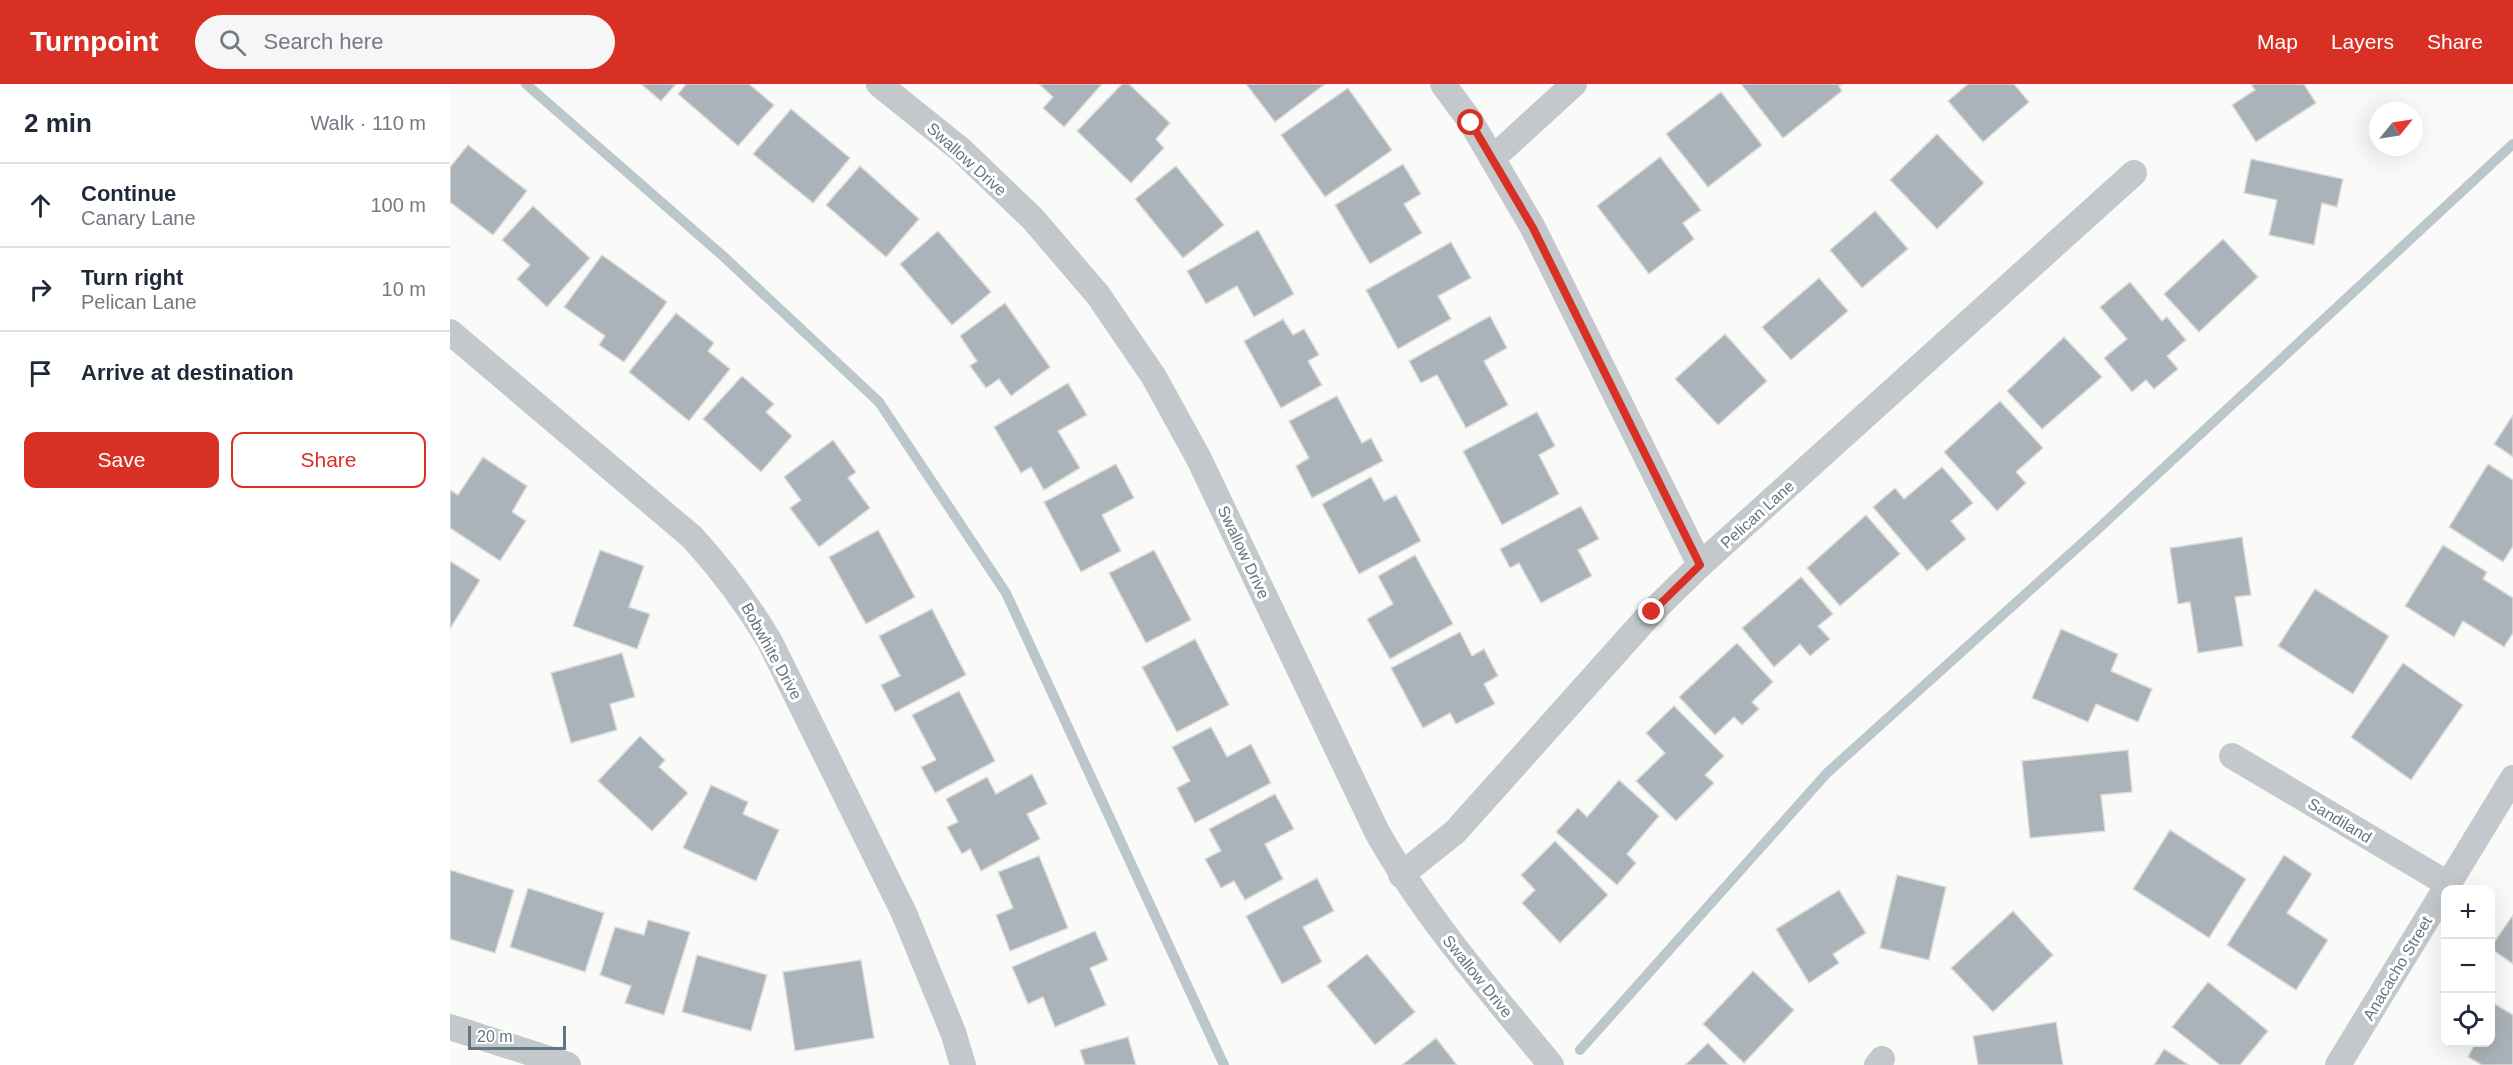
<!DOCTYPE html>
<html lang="en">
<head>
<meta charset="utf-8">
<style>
	:root { --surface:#fff; --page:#f6f6f7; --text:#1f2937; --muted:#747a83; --line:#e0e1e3; --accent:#d93025 }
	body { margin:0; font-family:Helvetica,sans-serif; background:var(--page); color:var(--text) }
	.controls { position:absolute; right:18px; bottom:18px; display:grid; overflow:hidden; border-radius:12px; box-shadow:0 6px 24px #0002 }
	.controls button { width:54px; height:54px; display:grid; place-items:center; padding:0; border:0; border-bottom:2px solid var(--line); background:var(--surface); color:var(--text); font:30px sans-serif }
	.compass { position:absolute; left:1919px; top:18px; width:54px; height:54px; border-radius:50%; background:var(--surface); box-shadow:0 6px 24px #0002; rotate:60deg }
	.scale { position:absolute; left:18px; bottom:15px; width:98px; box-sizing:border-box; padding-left:6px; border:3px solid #657683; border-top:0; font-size:16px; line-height:21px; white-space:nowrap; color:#657683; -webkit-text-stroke:4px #fff; paint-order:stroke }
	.stop { position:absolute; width:18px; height:18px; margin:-14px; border:4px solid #d93025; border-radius:50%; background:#fff }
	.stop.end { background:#d93025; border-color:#fff; box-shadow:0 2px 6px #0008 }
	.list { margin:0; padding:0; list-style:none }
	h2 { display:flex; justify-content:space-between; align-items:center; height:78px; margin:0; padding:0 24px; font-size:26px }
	h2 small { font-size:20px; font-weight:400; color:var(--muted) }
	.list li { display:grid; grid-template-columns:39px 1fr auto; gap:18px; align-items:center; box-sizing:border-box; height:84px; padding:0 24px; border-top:2px solid var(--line) }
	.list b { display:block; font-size:22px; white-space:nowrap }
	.list p { margin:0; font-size:20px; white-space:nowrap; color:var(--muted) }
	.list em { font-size:20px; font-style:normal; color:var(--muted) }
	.actions { display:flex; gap:12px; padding:18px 24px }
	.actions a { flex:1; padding:14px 0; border:2px solid var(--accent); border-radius:12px; text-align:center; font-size:21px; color:var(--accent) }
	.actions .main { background:var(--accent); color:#fff }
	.icon { flex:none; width:33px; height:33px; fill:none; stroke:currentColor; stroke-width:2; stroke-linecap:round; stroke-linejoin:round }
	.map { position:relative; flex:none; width:2063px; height:981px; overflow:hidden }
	header { display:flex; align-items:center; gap:36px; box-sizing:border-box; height:84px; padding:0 30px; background:var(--accent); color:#fff }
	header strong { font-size:28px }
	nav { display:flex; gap:33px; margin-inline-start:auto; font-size:21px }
	.search { width:420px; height:54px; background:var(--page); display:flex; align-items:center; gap:15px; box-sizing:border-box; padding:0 21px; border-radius:33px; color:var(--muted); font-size:22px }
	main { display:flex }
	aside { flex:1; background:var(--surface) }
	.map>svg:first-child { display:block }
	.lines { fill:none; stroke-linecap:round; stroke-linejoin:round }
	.stream { stroke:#bbc7cb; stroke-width:10 }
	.building { fill:#aab3b9; stroke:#dcdcda; stroke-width:1.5 }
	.street { stroke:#c3c8cc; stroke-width:26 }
	.route { stroke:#d93025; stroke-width:8 }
	.labels { text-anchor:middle; stroke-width:6; stroke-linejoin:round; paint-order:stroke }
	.street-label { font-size:16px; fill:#657683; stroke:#fff }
</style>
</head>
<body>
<header>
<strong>Turnpoint</strong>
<div class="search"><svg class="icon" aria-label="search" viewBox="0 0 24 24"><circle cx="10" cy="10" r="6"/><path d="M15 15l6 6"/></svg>Search here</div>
<nav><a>Map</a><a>Layers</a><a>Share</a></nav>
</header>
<main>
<aside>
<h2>2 min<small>Walk · 110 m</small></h2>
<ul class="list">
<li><svg class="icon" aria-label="ahead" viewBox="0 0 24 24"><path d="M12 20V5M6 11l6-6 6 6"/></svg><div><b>Continue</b><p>Canary Lane</p></div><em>100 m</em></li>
<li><svg class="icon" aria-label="right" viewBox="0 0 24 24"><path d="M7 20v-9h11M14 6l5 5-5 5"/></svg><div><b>Turn right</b><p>Pelican Lane</p></div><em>10 m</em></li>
<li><svg class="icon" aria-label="arrive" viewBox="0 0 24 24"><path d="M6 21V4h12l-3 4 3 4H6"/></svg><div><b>Arrive at destination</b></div></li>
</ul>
<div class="actions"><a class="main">Save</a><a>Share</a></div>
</aside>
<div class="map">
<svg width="2063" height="981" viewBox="0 0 2063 981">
	<rect width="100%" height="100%" fill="#fafaf8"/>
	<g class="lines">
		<g class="stream">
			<path d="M 76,0 L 273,172 L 429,318 L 556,509 L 774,981"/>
			<path d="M 1130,966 L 1377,689 L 1649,444 L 2063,60"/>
		</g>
	</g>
	<g class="building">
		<path d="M 191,0 L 226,0 L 211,17 Z"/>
		<path d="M 236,0 L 299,0 L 324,21 L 288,62 L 228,10 Z"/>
		<path d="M 589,0 L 652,0 L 614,43 L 593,24 L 603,13 Z"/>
		<path d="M 672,0 L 679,0 L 720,39 L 706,55 L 714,64 L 681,99 L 627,47 Z"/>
		<path d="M 796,0 L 875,0 L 825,38 Z"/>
		<path d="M 1291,0 L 1392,0 L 1389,2 L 1392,7 L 1333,54 Z"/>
		<path d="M 1518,0 L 1564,0 L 1579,18 L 1533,58 L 1498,17 Z"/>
		<path d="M 1801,0 L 1854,0 L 1866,19 L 1806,58 L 1782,21 L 1805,6 Z"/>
		<path d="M 898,4 L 942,66 L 875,113 L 831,51 Z"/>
		<path d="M 1271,8 L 1312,61 L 1258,103 L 1216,50 Z"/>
		<path d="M 341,25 L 400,74 L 363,119 L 303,70 Z"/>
		<path d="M 1487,50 L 1534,99 L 1487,145 L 1440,96 Z"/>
		<path d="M 18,61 L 77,107 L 43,151 L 0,118 L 0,83 Z"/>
		<path d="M 1210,73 L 1251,126 L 1233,139 L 1244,155 L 1199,190 L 1147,122 Z"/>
		<path d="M 1801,75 L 1893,95 L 1887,123 L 1872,119 L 1864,161 L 1819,151 L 1827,116 L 1794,109 Z"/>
		<path d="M 953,80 L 971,110 L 954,120 L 972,149 L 920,180 L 885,121 Z"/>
		<path d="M 410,82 L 469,135 L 436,173 L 376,121 Z"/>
		<path d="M 726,82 L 774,141 L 733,174 L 685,115 Z"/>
		<path d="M 83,122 L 140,174 L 97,223 L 67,195 L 80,181 L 52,156 Z"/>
		<path d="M 1425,127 L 1458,165 L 1412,204 L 1380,166 Z"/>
		<path d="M 808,146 L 844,210 L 804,233 L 787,202 L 756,220 L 737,187 Z"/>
		<path d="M 488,147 L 541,208 L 502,241 L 450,180 Z"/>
		<path d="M 1773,155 L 1808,193 L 1749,248 L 1714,210 Z"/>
		<path d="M 1001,158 L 1021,194 L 988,212 L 1001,235 L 948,265 L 916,206 Z"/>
		<path d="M 152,171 L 217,218 L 174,278 L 149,261 L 155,252 L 114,223 Z"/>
		<path d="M 1369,194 L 1398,227 L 1341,276 L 1312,243 Z"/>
		<path d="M 1680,198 L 1712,237 L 1717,233 L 1736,256 L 1717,272 L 1728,285 L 1704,305 L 1696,296 L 1682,308 L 1654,274 L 1677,255 L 1650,223 Z"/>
		<path d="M 555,219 L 600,283 L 561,312 L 549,295 L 536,304 L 520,282 L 527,277 L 510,252 Z"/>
		<path d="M 226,229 L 264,259 L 258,267 L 280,285 L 239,337 L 179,288 Z"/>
		<path d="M 1040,232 L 1057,264 L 1034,277 L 1058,321 L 1016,344 L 987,291 L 971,299 L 959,277 Z"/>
		<path d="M 833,235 L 843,251 L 854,245 L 869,271 L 858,277 L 872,301 L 831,324 L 794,257 Z"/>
		<path d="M 1275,250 L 1317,297 L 1268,341 L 1225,295 Z"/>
		<path d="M 1614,253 L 1652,293 L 1592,345 L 1557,307 Z"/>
		<path d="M 292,292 L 324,320 L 316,328 L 342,352 L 311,388 L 253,335 Z"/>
		<path d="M 618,299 L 637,331 L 608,347 L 630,384 L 594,406 L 581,383 L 571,389 L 544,343 Z"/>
		<path d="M 887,312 L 912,359 L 921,354 L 933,377 L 862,414 L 846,382 L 859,374 L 839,337 Z"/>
		<path d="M 1550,317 L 1593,364 L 1566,388 L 1576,399 L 1547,427 L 1494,368 Z"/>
		<path d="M 1087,328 L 1105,362 L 1089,371 L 1109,410 L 1052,441 L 1013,367 Z"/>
		<path d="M 2063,331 L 2063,373 L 2044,360 Z"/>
		<path d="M 383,356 L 406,388 L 398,394 L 420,424 L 369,463 L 340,424 L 351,416 L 334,393 Z"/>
		<path d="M 33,373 L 77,402 L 62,428 L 76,437 L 50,477 L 0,444 L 0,406 L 8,411 Z"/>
		<path d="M 666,380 L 684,414 L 652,431 L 671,467 L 631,488 L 594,418 Z"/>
		<path d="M 2038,380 L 2063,396 L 2063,462 L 2053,478 L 1999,443 Z"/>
		<path d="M 1492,383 L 1523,419 L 1501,437 L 1516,455 L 1477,487 L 1423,423 L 1445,404 L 1454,415 Z"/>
		<path d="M 921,393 L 934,417 L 946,411 L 971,457 L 909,490 L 872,420 Z"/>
		<path d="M 1131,422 L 1149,455 L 1128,466 L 1142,492 L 1091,519 L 1069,479 L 1060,484 L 1050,465 Z"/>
		<path d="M 1416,431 L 1450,470 L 1390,522 L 1357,484 Z"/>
		<path d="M 428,446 L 465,513 L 416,540 L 379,473 Z"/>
		<path d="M 1792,453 L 1801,511 L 1785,513 L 1793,562 L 1748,569 L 1740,518 L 1728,520 L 1720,464 Z"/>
		<path d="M 1993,461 L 2037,488 L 2033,495 L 2063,514 L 2063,549 L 2054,563 L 2013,537 L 2004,553 L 1955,522 Z"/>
		<path d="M 150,466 L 194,482 L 179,523 L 200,530 L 187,565 L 123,542 Z"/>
		<path d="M 704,466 L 741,536 L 696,559 L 659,489 Z"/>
		<path d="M 965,471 L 1003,540 L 940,575 L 917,535 L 943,520 L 928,492 Z"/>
		<path d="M 0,477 L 30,496 L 0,545 Z"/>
		<path d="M 1351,493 L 1383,530 L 1368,542 L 1380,555 L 1360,572 L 1350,560 L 1324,583 L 1292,544 Z"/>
		<path d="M 1865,505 L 1939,552 L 1903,610 L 1828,562 Z"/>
		<path d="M 482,525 L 516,591 L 445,628 L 431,601 L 450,592 L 429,552 Z"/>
		<path d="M 1611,545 L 1668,570 L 1661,587 L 1702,605 L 1688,638 L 1646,620 L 1638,638 L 1582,614 Z"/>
		<path d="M 1010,548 L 1022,572 L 1034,565 L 1048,592 L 1034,600 L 1045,620 L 1006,640 L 1000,629 L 973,644 L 941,584 Z"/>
		<path d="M 745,555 L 779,621 L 727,648 L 692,583 Z"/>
		<path d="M 1287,559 L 1323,598 L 1302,618 L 1309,625 L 1292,641 L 1284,633 L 1265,651 L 1229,613 Z"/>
		<path d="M 172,569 L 185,613 L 160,620 L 167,646 L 121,659 L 101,589 Z"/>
		<path d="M 1953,579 L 2013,621 L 1961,696 L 1901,653 Z"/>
		<path d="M 509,607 L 545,677 L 485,709 L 471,683 L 486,676 L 462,631 Z"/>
		<path d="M 1224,622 L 1274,672 L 1255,691 L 1264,699 L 1226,737 L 1186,697 L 1215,669 L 1196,649 Z"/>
		<path d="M 761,643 L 777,673 L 801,660 L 821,699 L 745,739 L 727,704 L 740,697 L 722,663 Z"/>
		<path d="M 190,652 L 215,676 L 209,683 L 238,709 L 202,747 L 148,697 Z"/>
		<path d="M 1678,666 L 1682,708 L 1651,711 L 1655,747 L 1580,754 L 1572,677 Z"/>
		<path d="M 582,690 L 597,720 L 577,730 L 590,755 L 531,787 L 520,765 L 512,770 L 497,743 L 508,738 L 496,715 L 537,693 L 546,710 Z"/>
		<path d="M 1169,696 L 1209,732 L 1177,770 L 1186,779 L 1167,801 L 1106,748 L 1128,724 L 1137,733 Z"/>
		<path d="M 261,701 L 298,718 L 293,730 L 329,746 L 306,797 L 233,764 Z"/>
		<path d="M 825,710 L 844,745 L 815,760 L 833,795 L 795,816 L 784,797 L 771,804 L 755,775 L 771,767 L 759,745 Z"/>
		<path d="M 1720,746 L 1796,795 L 1759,854 L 1683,805 Z"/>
		<path d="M 1105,757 L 1158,811 L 1110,859 L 1072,819 L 1085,806 L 1071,791 Z"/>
		<path d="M 1834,771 L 1862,790 L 1837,829 L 1878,856 L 1846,906 L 1777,861 Z"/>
		<path d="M 589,772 L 618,844 L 560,867 L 546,831 L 563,824 L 548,788 Z"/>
		<path d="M 0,786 L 64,806 L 45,869 L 0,855 Z"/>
		<path d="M 1447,791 L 1496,803 L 1479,876 L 1430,864 Z"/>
		<path d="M 867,794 L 884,827 L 853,843 L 872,878 L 832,900 L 796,832 Z"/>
		<path d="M 78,804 L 154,829 L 135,888 L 60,863 Z"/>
		<path d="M 1389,806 L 1416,849 L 1383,870 L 1389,879 L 1359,899 L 1326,845 Z"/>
		<path d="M 1563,827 L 1603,871 L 1543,928 L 1501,884 Z"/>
		<path d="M 2063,831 L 2063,880 L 2040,864 Z"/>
		<path d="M 198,836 L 240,848 L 214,931 L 175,919 L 181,902 L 150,891 L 165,843 L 194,851 Z"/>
		<path d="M 645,847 L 658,876 L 640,884 L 656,921 L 605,943 L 593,913 L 578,920 L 562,883 Z"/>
		<path d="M 917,870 L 965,928 L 925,961 L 877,902 Z"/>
		<path d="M 247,871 L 317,891 L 301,947 L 232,928 Z"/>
		<path d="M 411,876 L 424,954 L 345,967 L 333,888 Z"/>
		<path d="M 1303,887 L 1344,926 L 1294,979 L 1253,940 Z"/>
		<path d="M 1758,898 L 1818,947 L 1790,981 L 1770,981 L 1722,943 Z"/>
		<path d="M 2040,917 L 2063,931 L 2063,981 L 2032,981 L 2018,973 L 2023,963 L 2015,958 L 2040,958 Z"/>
		<path d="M 1606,938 L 1613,981 L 1528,981 L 1523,952 Z"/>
		<path d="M 678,953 L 686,981 L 635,981 L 630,966 Z"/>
		<path d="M 986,954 L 1007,981 L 952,981 Z"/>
		<path d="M 1258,959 L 1279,981 L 1235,981 Z"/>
		<path d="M 1714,965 L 1739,981 L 1704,981 Z"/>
	</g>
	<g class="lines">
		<g class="street">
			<path d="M 429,0 L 511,66 L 583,135 L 648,211 L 704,293 L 749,375 L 927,748 C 975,833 1039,906 1101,981"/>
			<path d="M 993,0 L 1021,38 L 1083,144 L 1250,481"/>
			<path d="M 1043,74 L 1124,0"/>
			<path d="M 0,248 L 242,453 C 272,486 297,519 320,558 L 454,829 L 503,948 L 513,981"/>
			<path d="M 1782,672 L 1998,800"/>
			<path d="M 951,791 L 1005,748 L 1202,528 L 1250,481 L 1684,89"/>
			<path d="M 0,943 L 118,981"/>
			<path d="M 1427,981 L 1432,975"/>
			<path d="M 1888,981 L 2063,694"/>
		</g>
	</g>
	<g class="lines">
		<path class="route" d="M 1021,39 L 1083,144 L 1250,481 L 1202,528"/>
	</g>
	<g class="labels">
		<g class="street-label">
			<text transform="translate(517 75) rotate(42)" y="6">Swallow Drive</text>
			<text transform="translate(1307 430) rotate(-42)" y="6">Pelican Lane</text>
			<text transform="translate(794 468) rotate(65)" y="6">Swallow Drive</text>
			<text transform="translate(322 567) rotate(61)" y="6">Bobwhite Drive</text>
			<text transform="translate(1890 736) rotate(31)" y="6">Sandiland</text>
			<text transform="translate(1947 884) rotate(-59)" y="6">Anacacho Street</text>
			<text transform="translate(1028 892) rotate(51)" y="6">Swallow Drive</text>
		</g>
	</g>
</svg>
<div class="controls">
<button>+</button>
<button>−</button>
<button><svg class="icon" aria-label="locate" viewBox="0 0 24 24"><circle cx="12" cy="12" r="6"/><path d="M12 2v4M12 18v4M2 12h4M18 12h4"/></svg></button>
</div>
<svg class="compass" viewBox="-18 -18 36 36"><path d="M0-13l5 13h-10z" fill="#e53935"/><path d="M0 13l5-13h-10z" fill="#747a83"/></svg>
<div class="scale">20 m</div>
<div class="stop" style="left:1021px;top:39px"></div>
<div class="stop end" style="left:1202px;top:528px"></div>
</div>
</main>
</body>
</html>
